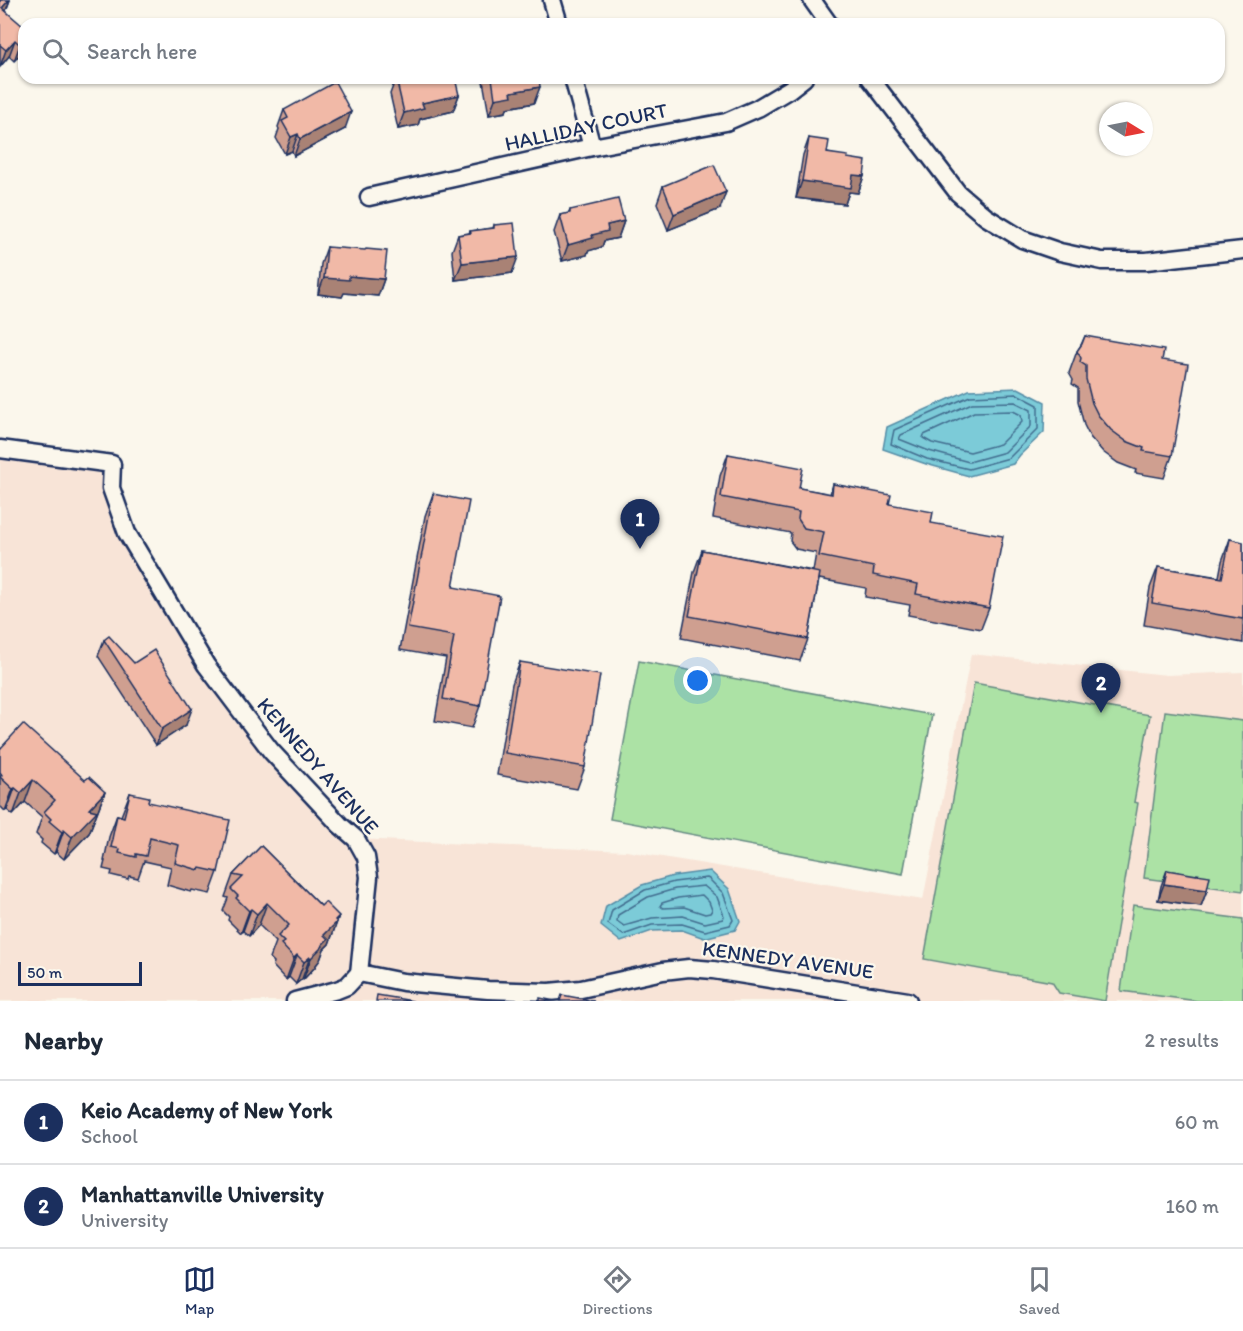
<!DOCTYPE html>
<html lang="en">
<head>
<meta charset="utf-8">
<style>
	:root { --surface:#fff; --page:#f6f6f7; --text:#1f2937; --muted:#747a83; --line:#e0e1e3; --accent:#1b2f5e }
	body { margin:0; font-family:Itim,sans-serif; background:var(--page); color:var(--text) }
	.compass { position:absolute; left:1099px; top:102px; width:54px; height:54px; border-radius:50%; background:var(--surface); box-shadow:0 2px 4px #0004; rotate:100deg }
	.scale { position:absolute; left:18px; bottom:15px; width:124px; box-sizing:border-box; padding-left:6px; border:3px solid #1b2f5e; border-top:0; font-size:16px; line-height:21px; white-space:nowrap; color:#1b2f5e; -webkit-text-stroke:4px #fbf7ec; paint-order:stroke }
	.you { position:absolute; left:698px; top:681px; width:21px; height:21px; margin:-15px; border:4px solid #fff; border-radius:50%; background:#1a73e8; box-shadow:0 0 0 9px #1a73e833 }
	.badge { display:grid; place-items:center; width:39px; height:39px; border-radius:50%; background:var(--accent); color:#fff; font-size:20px; font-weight:700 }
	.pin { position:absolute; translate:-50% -50px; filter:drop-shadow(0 2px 3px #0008) }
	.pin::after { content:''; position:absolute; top:32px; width:21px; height:18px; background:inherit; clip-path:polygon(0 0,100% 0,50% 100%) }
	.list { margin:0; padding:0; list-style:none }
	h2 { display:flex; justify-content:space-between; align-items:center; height:78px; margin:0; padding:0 24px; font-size:26px }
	h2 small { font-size:20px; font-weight:400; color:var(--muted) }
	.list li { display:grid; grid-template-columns:39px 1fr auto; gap:18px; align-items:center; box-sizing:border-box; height:84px; padding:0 24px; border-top:2px solid var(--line) }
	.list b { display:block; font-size:22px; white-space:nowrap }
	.list p { margin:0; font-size:20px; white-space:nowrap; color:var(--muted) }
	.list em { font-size:20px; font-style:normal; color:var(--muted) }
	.icon { flex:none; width:33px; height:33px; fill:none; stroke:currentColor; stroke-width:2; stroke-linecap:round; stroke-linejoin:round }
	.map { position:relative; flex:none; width:1243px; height:1001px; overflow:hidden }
	.search { position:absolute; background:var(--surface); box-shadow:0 2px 4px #0004; left:18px; right:18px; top:18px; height:66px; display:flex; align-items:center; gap:15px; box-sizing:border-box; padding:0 21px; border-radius:18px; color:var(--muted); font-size:22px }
	.sheet { height:246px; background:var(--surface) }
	nav { display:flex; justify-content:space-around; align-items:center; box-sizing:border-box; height:84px; border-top:2px solid var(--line); background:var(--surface); font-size:16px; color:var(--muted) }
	nav a { display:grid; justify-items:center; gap:3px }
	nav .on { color:var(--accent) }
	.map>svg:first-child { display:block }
	.built { fill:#f8e4d7 }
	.green { fill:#ace2a5; stroke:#648882; stroke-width:1.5 }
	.water { fill:#7ccbd8; stroke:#558da7; stroke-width:1.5 }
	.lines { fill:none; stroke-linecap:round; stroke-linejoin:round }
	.shore { stroke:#426d8f; stroke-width:1.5 }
	.minor-casing { stroke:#1b2f5e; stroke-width:21 }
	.minor { stroke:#fbf7ec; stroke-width:16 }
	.wall { fill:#cf9f90; stroke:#1b2f5e; stroke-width:1.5 }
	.shaded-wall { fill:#a98275; stroke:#1b2f5e; stroke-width:1.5 }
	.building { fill:#f1b9a7; stroke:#1b2f5e; stroke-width:1.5 }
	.labels { text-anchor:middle; stroke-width:4.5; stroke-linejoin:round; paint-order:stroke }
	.street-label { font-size:21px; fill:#1b2f5e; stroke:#fbf7ec }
</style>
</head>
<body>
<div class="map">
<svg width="1243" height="1001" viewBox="0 0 1243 1001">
	<rect width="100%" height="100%" fill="#fbf7ec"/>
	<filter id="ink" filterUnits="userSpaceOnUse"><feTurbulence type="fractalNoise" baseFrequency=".0167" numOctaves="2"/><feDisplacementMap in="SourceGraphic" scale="12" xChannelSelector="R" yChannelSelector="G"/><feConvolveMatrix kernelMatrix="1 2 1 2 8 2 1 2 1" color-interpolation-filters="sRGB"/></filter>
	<g filter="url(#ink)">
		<path class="built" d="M 0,449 L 112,464 L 111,488 L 206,665 L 357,839 L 626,851 L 923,900 L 971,654 L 1167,675 L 1243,672 L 1243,1001 L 0,1001 Z"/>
		<g class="green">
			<path d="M 639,661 L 932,715 L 903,874 L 610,819 Z"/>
			<path d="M 974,683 L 1150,715 L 1134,802 L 1138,803 L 1105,1001 L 1059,993 L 1052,982 L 924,959 Z"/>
			<path d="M 1165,711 L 1243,721 L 1243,891 L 1144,878 Z"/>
			<path d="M 1133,905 L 1243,919 L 1243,1001 L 1198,1001 L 1121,991 Z"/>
		</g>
		<g class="water">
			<path d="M 1018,388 L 1045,402 L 1044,432 L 1020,455 L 1013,464 L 969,476 L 926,464 L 883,449 L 887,427 L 969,390 Z"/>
			<path d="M 710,871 L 729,889 L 740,921 L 735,930 L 704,938 L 682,930 L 652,931 L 621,942 L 601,926 L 606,906 L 642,885 L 673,876 Z"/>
		</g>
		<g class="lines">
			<g class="shore">
				<path d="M 1017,394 L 1038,405 L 1038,429 L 1009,458 L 969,469 L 927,459 L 891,444 L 894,430 L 970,396 Z"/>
				<path d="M 1015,402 L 1031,410 L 1031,426 L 1005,452 L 969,462 L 929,451 L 899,439 L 901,435 L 972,403 Z"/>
				<path d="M 1013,411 L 1021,415 L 1022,422 L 1000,444 L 970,452 L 932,443 L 923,438 L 924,435 L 974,412 Z"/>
				<path d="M 707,878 L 709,879 L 723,893 L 733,920 L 730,925 L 705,931 L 682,924 L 652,925 L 623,935 L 608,924 L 612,910 L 645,890 L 674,882 Z"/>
				<path d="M 704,886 L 717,897 L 724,916 L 723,919 L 705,923 L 683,916 L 652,918 L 624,926 L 617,921 L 618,915 L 648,897 L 675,889 Z"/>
				<path d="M 702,895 L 709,902 L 712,910 L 710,913 L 705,914 L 684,907 L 663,908 L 660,906 L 662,903 L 678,898 Z"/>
			</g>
			<g class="minor-casing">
				<g id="minor">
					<path d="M 552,0 L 559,24"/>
					<path d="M 812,0 L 829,24"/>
					<path d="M 573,78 L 592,147"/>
					<path d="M 870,78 L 958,193 L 986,217 L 1022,239 L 1060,252 L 1102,261 L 1146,261 L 1243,250"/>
					<path d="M 369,197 L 592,147 L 726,122 L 758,108 L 790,89 L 804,78"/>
					<path d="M 0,449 L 112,464 L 111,488 L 127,533 L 206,665 L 271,751 L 340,825 L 356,839 L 366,857 L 369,877 L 359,973"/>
					<path d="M 359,973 L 403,982 L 488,990 L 549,992 L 581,989 L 663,971 L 689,968 L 713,970 L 908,1001"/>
					<path d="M 295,1001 L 337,990 L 347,986 L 359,973"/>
				</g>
			</g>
			<use href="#minor" class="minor"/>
		</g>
		<g class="wall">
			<path d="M 0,0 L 10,0 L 6,11 L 24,30 L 24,48 L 23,51 L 14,61 L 9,56 L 0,67 Z"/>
			<path d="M 396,78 L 459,95 L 453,111 L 420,119 L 418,125 L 398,129 L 390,94 Z"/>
			<path d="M 485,78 L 539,78 L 534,103 L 507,108 L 506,112 L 489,115 L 483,81 Z"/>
			<path d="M 284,110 L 345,129 L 294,156 L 292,151 L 285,154 L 276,138 L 279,129 L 278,127 Z"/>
			<path d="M 809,138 L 827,153 L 847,158 L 864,176 L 858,193 L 849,192 L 845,204 L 796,198 L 803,155 Z"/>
			<path d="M 663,186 L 720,209 L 668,230 L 657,203 Z"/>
			<path d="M 570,210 L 624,221 L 618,238 L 604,241 L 602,247 L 588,251 L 587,255 L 562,261 L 554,232 L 560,215 L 569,213 Z"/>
			<path d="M 494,225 L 512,273 L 455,280 L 452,251 L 458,235 L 469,233 L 470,231 L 493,228 Z"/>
			<path d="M 327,247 L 384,279 L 378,296 L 344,293 L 342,297 L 318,294 L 321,264 Z"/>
			<path d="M 1085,336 L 1162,360 L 1172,456 L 1164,478 L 1135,473 L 1136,470 L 1118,463 L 1103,452 L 1090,437 L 1084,425 L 1078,401 L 1078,388 L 1072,384 L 1073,380 L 1069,373 L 1077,351 L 1081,345 Z"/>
			<path d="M 728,454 L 799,488 L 830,494 L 833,484 L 889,504 L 931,523 L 989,608 L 981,629 L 908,615 L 910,605 L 865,597 L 866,588 L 819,579 L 808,639 L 800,661 L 681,638 L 694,572 L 702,550 L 813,571 L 816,553 L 796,549 L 790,541 L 791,533 L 713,518 L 720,476 Z"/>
			<path d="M 433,494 L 480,706 L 472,728 L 435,721 L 446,658 L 400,650 L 425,516 Z"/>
			<path d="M 1230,539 L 1243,542 L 1243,643 L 1144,625 L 1150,588 L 1158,567 L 1219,577 L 1222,561 Z"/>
			<path d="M 104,640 L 186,725 L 156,745 L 98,656 Z"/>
			<path d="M 520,662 L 585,767 L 577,789 L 497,775 L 512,684 Z"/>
			<path d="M 0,749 L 85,780 L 105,792 L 89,833 L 64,859 L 56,852 L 54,854 L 41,843 L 42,840 L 36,834 L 42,817 L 25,802 L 13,815 L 7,810 L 5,811 L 0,806 Z"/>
			<path d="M 130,793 L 148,802 L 218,872 L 210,894 L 192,890 L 191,892 L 167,885 L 171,867 L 144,861 L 138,878 L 129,876 L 128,879 L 111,875 L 112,871 L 103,869 L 105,861 L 104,861 L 109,837 L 117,815 L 121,816 Z"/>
			<path d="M 261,846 L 337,922 L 329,944 L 324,949 L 320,960 L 316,965 L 315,967 L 303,980 L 302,979 L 296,984 L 289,977 L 286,980 L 273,966 L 274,962 L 270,958 L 276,942 L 259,925 L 249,936 L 243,931 L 241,933 L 228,920 L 229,917 L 223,911 L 228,898 L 225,897 L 233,875 Z"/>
			<path d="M 1167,870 L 1207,890 L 1201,906 L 1158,900 L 1161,886 Z"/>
		</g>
		<g class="shaded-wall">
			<path d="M 9,0 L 10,0 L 4,15 L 2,8 Z"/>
			<path d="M 15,40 L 9,56 L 0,67 L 6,50 Z"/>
			<path d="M 24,40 L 24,48 L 23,51 L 14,61 L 20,45 Z"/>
			<path d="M 540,87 L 534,103 L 507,108 L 506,112 L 489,115 L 495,99 L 511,92 Z"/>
			<path d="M 459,95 L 453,111 L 420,119 L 418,125 L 398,129 L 404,113 L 422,103 Z"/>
			<path d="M 351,112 L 345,129 L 294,156 L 300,139 Z"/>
			<path d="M 298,134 L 292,151 L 285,154 L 291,137 Z"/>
			<path d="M 853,175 L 864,176 L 858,193 L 849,192 L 845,204 L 796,198 L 802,181 Z"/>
			<path d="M 726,192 L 720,209 L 668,230 L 674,214 Z"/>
			<path d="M 624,221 L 618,238 L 604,241 L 602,247 L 588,251 L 587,255 L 562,261 L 568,245 L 592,235 L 607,225 Z"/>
			<path d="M 518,257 L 512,273 L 455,280 L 462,263 Z"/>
			<path d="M 349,276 L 384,279 L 378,296 L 344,293 L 342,297 L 318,294 L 324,278 Z"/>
			<path d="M 192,709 L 186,725 L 156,745 L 162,729 Z"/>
			<path d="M 33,780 L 25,802 L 13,815 L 21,793 Z"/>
			<path d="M 15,788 L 7,810 L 5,811 L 13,789 Z"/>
			<path d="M 105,792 L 89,833 L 64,859 L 72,837 L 89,809 Z"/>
			<path d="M 64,830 L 56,852 L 54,854 L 62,832 Z"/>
			<path d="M 1164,884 L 1207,890 L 1201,906 L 1158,900 Z"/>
			<path d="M 267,903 L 259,925 L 249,936 L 257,914 Z"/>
			<path d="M 251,909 L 243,931 L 241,933 L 249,911 Z"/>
			<path d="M 339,916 L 329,944 L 324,949 L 320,960 L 316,965 L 315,967 L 303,980 L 311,958 L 324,935 Z"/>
			<path d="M 297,955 L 289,977 L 286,980 L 294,958 Z"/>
			<path d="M 310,957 L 302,979 L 296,984 L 304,962 Z"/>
		</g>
		<g class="building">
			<path d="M 0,0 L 9,0 L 2,8 L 24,27 L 23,29 L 24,30 L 24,40 L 20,45 L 15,40 L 6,50 L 0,45 Z"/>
			<path d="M 396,78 L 455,78 L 459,95 L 422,103 L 424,108 L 404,113 Z"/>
			<path d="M 492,78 L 539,78 L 540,87 L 511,92 L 512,96 L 495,99 Z"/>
			<path d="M 335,82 L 351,112 L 300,139 L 298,134 L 291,137 L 282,121 L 288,118 L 284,110 Z"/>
			<path d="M 809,138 L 829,141 L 827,153 L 848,156 L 847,158 L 866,161 L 864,176 L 853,175 L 851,188 L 802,181 Z"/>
			<path d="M 714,165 L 726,192 L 674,214 L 663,186 Z"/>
			<path d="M 618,199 L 624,221 L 607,225 L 608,231 L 592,235 L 593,238 L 568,245 L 560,215 L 570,213 L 570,210 Z"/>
			<path d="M 514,223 L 518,257 L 462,263 L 458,235 L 471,233 L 470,231 L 494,228 L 494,225 Z"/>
			<path d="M 327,247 L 365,250 L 366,249 L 387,251 L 384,279 L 349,276 L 349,280 L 324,278 Z"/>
			<path d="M 1085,336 L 1164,350 L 1162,360 L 1188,364 L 1172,456 L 1143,451 L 1144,448 L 1126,441 L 1111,430 L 1098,415 L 1092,403 L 1086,379 L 1086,366 L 1080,362 L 1081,358 L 1077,351 L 1082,344 Z"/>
			<path d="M 728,454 L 803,468 L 799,488 L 832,494 L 833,484 L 891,495 L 889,504 L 933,512 L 931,523 L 1003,536 L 989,608 L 916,594 L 918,584 L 873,575 L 874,567 L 819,556 L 824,532 L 804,528 L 798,519 L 799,512 L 721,497 Z"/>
			<path d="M 433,494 L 469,501 L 453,587 L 500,596 L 480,706 L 443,699 L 454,636 L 408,628 Z"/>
			<path d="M 1230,539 L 1243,542 L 1243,619 L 1152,603 L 1158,567 L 1222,578 Z"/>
			<path d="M 702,550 L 820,573 L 808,639 L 689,616 Z"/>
			<path d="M 109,636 L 134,663 L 154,650 L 192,709 L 162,729 L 104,640 Z"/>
			<path d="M 520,662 L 600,675 L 585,767 L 505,753 Z"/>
			<path d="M 23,724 L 85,780 L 89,777 L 105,792 L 89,809 L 97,811 L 72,837 L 64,830 L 62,832 L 49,821 L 51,819 L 44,812 L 55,800 L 33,780 L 21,793 L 15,788 L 13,789 L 0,777 L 2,775 L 0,772 L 0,749 Z"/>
			<path d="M 130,793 L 149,797 L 148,802 L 230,820 L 218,872 L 200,868 L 199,870 L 175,863 L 179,845 L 150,838 L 146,856 L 136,854 L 136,857 L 119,853 L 120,849 L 111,847 L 113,839 L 112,839 L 117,815 L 124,817 Z"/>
			<path d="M 261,846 L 321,906 L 325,902 L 339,916 L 335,920 L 337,922 L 324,935 L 328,939 L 322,945 L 323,946 L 311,958 L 310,957 L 304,962 L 297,955 L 294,958 L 281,944 L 284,942 L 278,936 L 289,925 L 267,903 L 257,914 L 251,909 L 249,911 L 236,898 L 238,896 L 231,889 L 243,877 L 233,875 Z"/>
			<path d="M 1167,870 L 1197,875 L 1197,874 L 1210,876 L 1207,890 L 1164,884 Z"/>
			<path d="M 377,995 L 413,1001 L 376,1001 Z"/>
			<path d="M 562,995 L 594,1001 L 560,1001 Z"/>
			<path d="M 540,998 L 555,1001 L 540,1001 Z"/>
		</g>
	</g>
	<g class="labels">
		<g class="street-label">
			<text transform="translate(586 127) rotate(-12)" y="7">HALLIDAY COURT</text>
			<text transform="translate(318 766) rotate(49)" y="7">KENNEDY AVENUE</text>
			<text transform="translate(788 960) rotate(8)" y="7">KENNEDY AVENUE</text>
		</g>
	</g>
</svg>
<svg class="compass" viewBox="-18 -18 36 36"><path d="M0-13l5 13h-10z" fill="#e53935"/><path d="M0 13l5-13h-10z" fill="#747a83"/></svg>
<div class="scale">50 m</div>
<div class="you"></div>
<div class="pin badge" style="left:640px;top:549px">1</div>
<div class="pin badge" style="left:1101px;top:713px">2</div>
<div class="search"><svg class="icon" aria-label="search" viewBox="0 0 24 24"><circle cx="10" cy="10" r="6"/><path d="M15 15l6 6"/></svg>Search here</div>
</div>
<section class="sheet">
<h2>Nearby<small>2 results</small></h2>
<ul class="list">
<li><span class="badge">1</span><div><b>Keio Academy of New York</b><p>School</p></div><em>60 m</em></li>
<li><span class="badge">2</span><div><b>Manhattanville University</b><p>University</p></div><em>160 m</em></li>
</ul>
</section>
<nav>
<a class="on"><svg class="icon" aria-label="map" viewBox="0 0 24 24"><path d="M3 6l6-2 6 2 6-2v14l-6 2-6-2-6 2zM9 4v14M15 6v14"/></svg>Map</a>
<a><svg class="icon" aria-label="directions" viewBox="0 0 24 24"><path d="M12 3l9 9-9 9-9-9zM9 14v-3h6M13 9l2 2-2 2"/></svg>Directions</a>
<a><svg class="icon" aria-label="saved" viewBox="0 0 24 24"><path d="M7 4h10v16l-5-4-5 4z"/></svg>Saved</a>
</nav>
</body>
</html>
